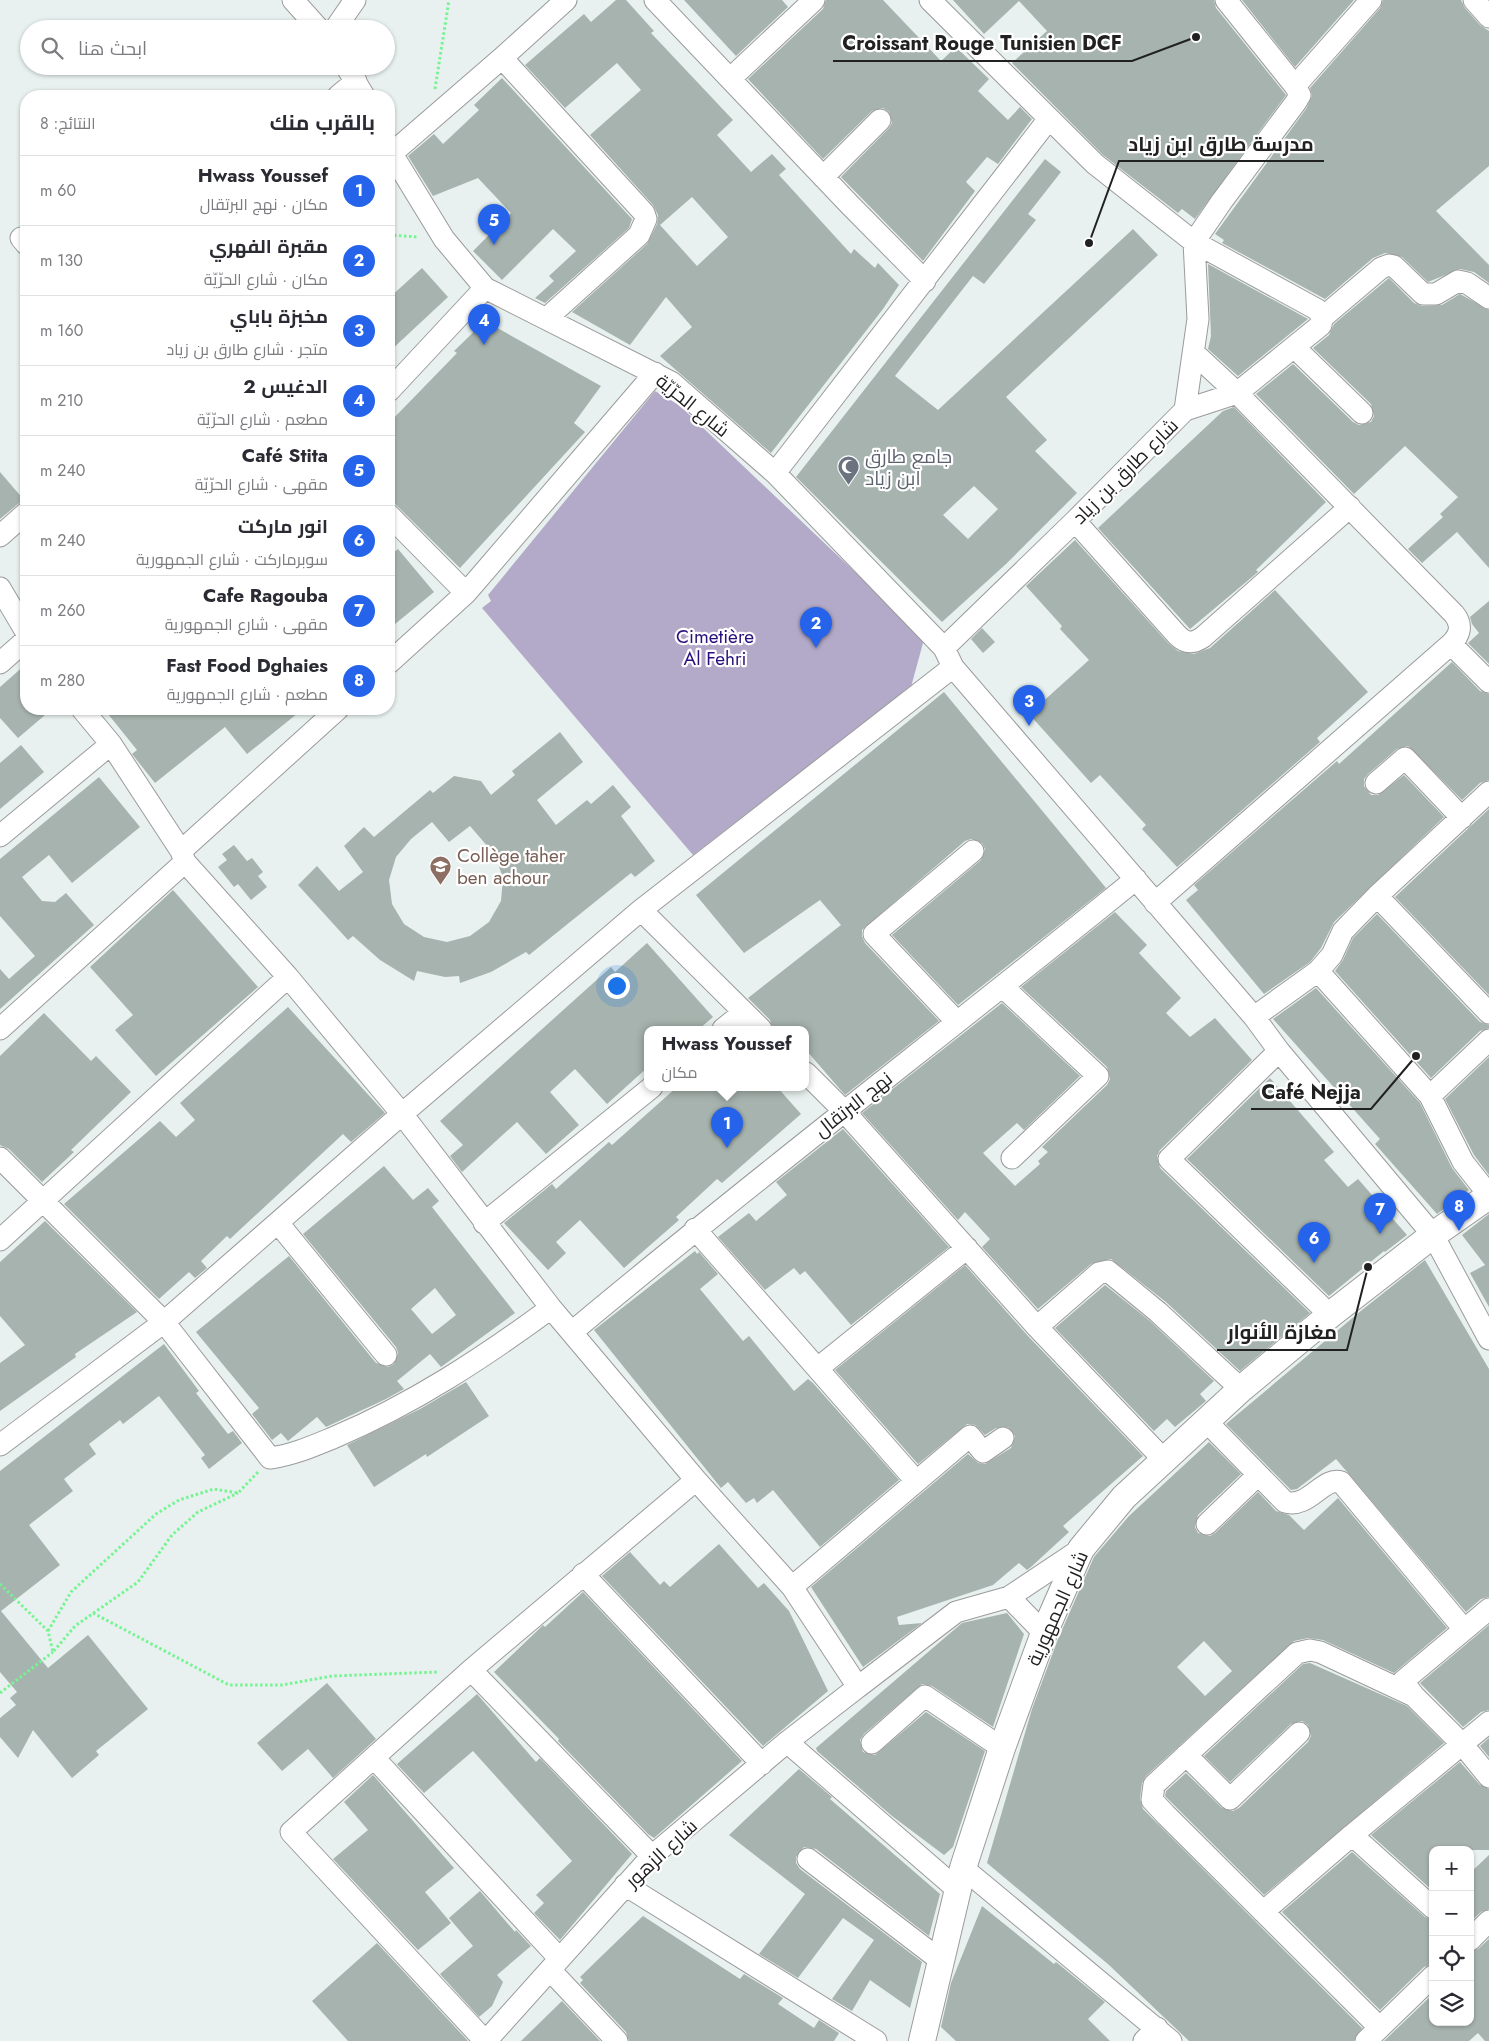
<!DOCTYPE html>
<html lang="ar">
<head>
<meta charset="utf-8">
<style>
	body { margin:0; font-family:Jost,Cairo,sans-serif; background:#f2f2f3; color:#2b2b33; direction:rtl }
	.controls { position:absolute; right:15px; bottom:15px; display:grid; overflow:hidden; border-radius:10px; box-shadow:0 1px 4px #0004 }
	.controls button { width:45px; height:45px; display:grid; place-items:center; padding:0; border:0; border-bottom:1px solid #e1e1e2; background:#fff; color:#2b2b33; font:25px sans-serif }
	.you { position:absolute; left:616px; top:985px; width:18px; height:18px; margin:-12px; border:4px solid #fff; border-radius:50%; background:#1a73e8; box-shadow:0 0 0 8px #1a73e833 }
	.badge { display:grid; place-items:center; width:32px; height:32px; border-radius:50%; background:#2563eb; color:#fff; font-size:16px; font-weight:700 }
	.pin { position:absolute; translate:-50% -41px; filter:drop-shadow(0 1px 2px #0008) }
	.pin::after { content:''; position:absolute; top:26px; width:18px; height:15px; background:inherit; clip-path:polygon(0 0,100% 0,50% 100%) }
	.popup { position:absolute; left:644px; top:1026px; width:165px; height:65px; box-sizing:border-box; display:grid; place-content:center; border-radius:10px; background:#fff; filter:drop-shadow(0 1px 4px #0005); font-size:16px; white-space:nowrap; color:#7c7c81 }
	.popup b { font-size:19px; color:#2b2b33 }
	.popup::after { content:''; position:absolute; left:50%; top:100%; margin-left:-10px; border:10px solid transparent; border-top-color:#fff }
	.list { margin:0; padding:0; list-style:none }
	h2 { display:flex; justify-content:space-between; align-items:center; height:65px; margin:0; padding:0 20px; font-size:21px }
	h2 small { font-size:16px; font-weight:400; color:#7c7c81 }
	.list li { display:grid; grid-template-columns:32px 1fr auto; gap:15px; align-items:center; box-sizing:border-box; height:70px; padding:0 20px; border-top:1px solid #e1e1e2 }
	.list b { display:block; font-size:19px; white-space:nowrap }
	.list p { margin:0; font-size:16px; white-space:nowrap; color:#7c7c81 }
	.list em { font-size:16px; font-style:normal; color:#7c7c81 }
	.icon { flex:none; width:28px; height:28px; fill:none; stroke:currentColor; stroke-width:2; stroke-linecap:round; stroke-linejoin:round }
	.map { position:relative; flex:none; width:1489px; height:2041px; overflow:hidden; direction:ltr }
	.search { position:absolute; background:#fff; box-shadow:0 1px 4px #0004; left:20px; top:20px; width:375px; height:55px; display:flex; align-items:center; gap:12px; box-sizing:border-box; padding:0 18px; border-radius:28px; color:#7c7c81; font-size:19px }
	.panel { position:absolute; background:#fff; box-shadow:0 1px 4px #0004; left:20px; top:90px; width:375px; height:625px; border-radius:20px; direction:rtl }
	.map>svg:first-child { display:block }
	.cemetery { fill:#b3aac9 }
	.building { fill:#a7b3ae; fill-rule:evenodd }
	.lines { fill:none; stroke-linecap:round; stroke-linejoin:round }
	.minor-casing { stroke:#9b9b9b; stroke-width:23 }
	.tertiary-casing { stroke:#9b9b9b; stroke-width:28 }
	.path { stroke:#76f493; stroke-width:3; stroke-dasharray:2.5 2.5; stroke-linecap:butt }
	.minor { stroke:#fff; stroke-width:21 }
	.tertiary { stroke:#fff; stroke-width:26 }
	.labels { text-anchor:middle; stroke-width:4.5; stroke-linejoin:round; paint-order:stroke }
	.street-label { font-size:19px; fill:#212121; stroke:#fff }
	.worship-label { font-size:19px; fill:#5b616d; stroke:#fff; text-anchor:start }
	.park-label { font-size:19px; fill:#28117d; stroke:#fff }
	.education-label { font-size:19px; fill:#785e54; stroke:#fff; text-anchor:start }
	.leader { fill:none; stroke:#212121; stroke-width:2 }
	.callout-dot { fill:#212121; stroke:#fff; stroke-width:2 }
	.callout-label { font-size:20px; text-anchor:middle; font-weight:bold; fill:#212121; stroke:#fff; stroke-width:4.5; stroke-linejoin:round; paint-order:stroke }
</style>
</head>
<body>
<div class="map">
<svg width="1489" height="2041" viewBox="0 0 1489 2041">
	<rect width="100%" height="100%" fill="#e8f1ef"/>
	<path class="cemetery" d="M655,391L679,405L915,629L923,643L911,687L693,855L482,608L491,601L488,595Z"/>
	<path class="building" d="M616,0H626L654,31L651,33L733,120L717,135L751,172L772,154L786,169L779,175L851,254L854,249L875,268L878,263L899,285L883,309L771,453L660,356L692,327L666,297L630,345L572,312L647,244L657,224L658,215L653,205L590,135L641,90L617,63L565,108L525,65L584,14L591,22ZM692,197L728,237L697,266L660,225Z
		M684,0H782L788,7L736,56Z
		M826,0H883L941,61L956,47L989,79L978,91L1008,120L1020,107L1032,119L998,164L987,157L966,182L975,191L923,261L841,177L889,128L892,123L889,112L883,108L872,111L823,159L748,79L823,9Z
		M953,0H1214L1216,8L1286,95L1195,219L1182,209L1178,213L1103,155L1012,63L1047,31L1019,1L984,34Z
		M1242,0H1354L1295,67Z
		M1383,0H1461L1465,8L1480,25L1489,31V166L1436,211L1489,265V283L1474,272L1460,269L1428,282L1402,257L1385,253L1373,258L1325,299L1222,243L1224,240L1215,234L1306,109L1312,96L1310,88L1380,8Z
		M502,78L632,219L629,228L545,303L535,298L554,281L549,276L576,251L553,229L502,280L473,251L511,213L478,178L433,196L408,156L434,134L443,144L479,110L474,105Z
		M1045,159L1061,172L1028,214L1036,220L984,284L973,276L895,376L938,410L1133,229L1158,255L1006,397L1047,440L1035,451L1077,493L1006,564L942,622L796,477ZM974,486L998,509L968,539L943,515Z
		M1208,264L1308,319L1238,376L1208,349L1211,336Z
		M422,268L448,297L389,352V298Z
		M1389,278L1414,303L1422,306L1442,305L1460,294L1489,310V568L1457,532L1422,563L1408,549L1443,517L1440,514L1458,497L1405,446L1354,494L1256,394L1293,364L1353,422L1359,425L1371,422L1374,416L1371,404L1313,348L1329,335L1334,324Z
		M485,321L601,386L574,423L585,432L460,568L389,498V423L457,353L454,351Z
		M1234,407L1326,502L1256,570L1258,572L1190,629L1098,528L1223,411Z
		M0,472L25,501L18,504L0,519Z
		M1075,540L1168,643L1178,651L1194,654L1210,648L1275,590L1368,692L1317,738L1320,742L1177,867L1142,829L1146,825L1100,775L1091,783L1029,714L1089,660L1060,629L1062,626L1026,586Z
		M398,549L434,592L389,629V556Z
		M1489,601V664L1468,643L1479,633L1472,624L1470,617Z
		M982,628L995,642L983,653L971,639Z
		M1452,662L1480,691L1489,694V780L1480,783L1462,800L1408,746L1397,749L1368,774L1364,779V786L1371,795H1378L1404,775L1444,817L1334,922L1321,948L1310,962L1264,994L1186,900L1198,890L1194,885L1337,761L1339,764Z
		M26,664V709H52L18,738L0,718V687Z
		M944,692L1106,888L958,1005L892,935L981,860L985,849L982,843L971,839L965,841L862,930V936L865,943L939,1021L845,1095L806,1050V1029H773L770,1020L748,998L841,925L820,900L744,953L696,895Z
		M104,709H303L247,754L225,727L155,783L132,754L137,750Z
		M560,732L583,762L537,800L556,825L587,800L591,804L613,785L631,807L621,816L655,861L635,877L631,873L529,955L526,952L491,972L460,983L459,976L445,977L417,971L414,981L380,960L353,936L348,940L298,885L317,866L339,891L363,872L344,846L364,827L374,837L430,790L433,793L454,776L481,781L491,795L515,775L512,771ZM432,822L449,842L470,826L495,855L503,878L501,901L489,922L470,936L447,942L424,937L404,924L392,904L389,880L396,857L411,839Z
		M21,745L44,772L0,809V763Z
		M99,777L140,827L72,883L49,855L22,877L42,901L55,902L66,893L94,925L0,1009V969L9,979L35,956L0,916V859Z
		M1489,809V995L1395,897Z
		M234,845L247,861L252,858L263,872L258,876L267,887L251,900L238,884L234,887L218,867L227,860L222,854Z
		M173,890L258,987L156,1076L115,1030L133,1015L90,967Z
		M1115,912L1147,945L1139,953L1181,998L1166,1013L1190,1037L1215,1018L1252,1060L1160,1150L1157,1156L1160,1168L1310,1313L1240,1371L1166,1302L1111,1259L1091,1264L1038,1309L982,1247L990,1239L965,1212L958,1220L862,1113L1002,1003L1080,1076L1024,1130L1017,1123L983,1153L1015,1186L1040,1164L1038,1161L1048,1152L1042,1147L1107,1085L1110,1079L1107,1067L1021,987Z
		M1377,914L1480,1022L1489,1025V1028L1480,1031L1431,1078L1335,971L1343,960L1353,938Z
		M647,943L713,1017L699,1029H648V1067L607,1104L575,1069L550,1092L579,1125L546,1154L517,1122L462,1172L450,1156L463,1145L440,1121L611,967L615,972Z
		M1316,988L1420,1103L1452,1168L1469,1190L1437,1214L1375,1144L1380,1139L1273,1019Z
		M288,1007L385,1113L351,1142L343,1134L230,1239L227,1236L201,1261L207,1268L195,1278L189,1272L159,1299L64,1204L160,1121L176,1137L195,1120L180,1103Z
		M44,1013L91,1061L96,1056L131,1092L71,1150L74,1152L42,1182L9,1149L0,1145V1056Z
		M1489,1057V1175L1474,1155L1445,1099Z
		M1270,1078L1334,1152L1324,1160L1348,1187L1358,1179L1407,1235L1385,1252L1384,1251L1329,1296L1187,1159Z
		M677,1087H777L801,1114L722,1183L717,1179L676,1217L679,1220L624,1268L580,1220L556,1242L566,1253L548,1270L504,1223L552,1184L556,1189L609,1142L612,1145Z
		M843,1129L949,1247L851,1325L805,1271L800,1275L794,1268L765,1290L718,1237L749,1213L756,1221L787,1195L776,1182Z
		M384,1166L413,1200L428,1188L439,1201L432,1207L515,1313L441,1367L430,1354L397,1381L404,1389L386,1399L326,1427L317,1417L288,1441L281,1433L272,1440L252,1414L259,1408L196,1332L289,1256L376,1363L388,1367L394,1364L398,1353L396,1347L303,1234ZM435,1288L456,1315L432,1334L411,1309Z
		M1489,1214V1307L1470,1273L1485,1265L1462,1235Z
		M45,1221L137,1312L75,1354L76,1357L0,1411V1363L25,1345L0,1316V1262Z
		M695,1251L697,1254L699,1252L718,1274L700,1289L743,1341L749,1336L794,1391L808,1379L813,1383L899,1480L820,1547L773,1490L757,1503L754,1498L746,1503L728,1482L721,1488L594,1330Z
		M1425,1260L1489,1369V1597L1481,1599L1466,1612L1336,1459L1297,1489L1291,1490L1226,1424L1362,1310Z
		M965,1265L1028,1336L1143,1456L1063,1526L1069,1532L1031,1567L1027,1570L1019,1563L993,1585L897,1617L899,1625L922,1623L863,1667L811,1587L968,1454L978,1463L985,1464L1011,1448L1015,1436L1008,1427L996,1428L985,1435L975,1425L967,1424L918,1464L835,1370Z
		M1105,1285L1150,1321L1214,1381L1200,1394L1206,1401L1175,1427L1167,1419L1154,1431L1055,1328Z
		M164,1344L199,1391L196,1393L228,1434L233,1431L242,1443L209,1469L201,1458L205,1455L159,1396L123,1424L120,1420L89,1444L96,1454L64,1479L73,1491L29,1525L60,1565L1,1611L48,1668L88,1635L148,1709L96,1751L99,1755L72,1778L33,1730L18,1758L0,1737V1718L16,1705L10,1698L17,1692L0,1672V1471Z
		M466,1382L489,1416L427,1457L426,1454L374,1487L347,1445L420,1409Z
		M1209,1442L1241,1474L1198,1515L1195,1527L1198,1533L1210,1536L1215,1533L1258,1492L1276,1511L1289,1515L1304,1530L1338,1498L1447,1628L1394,1673L1323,1640L1308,1638L1294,1641L1146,1776L1142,1783L1140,1799L1143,1809L1362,2028L1354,2041H1189L1109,1965L987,1863L1032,1709L1058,1639L1094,1557L1129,1516ZM1204,1641L1232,1671L1205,1696L1177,1667Z
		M719,1544L758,1588L764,1583L789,1611L828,1691L763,1746L602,1576L630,1552L660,1585L664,1581L670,1587Z
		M583,1592L742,1761L654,1838L648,1834L558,1741L559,1739L494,1672L537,1631L543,1625L545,1627Z
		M1007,1613L1024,1634L993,1727L932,1686L922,1684L864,1734L860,1740L863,1752L875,1755L926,1712L985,1751L953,1847L944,1855L892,1816L817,1751L816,1748L962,1623Z
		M1489,1625V1710L1481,1712L1463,1727L1420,1683Z
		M1310,1663L1407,1706L1444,1743L1264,1895L1165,1796L1166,1791L1186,1773L1222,1808L1233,1811L1239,1808L1308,1742L1311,1736L1308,1725L1302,1721L1291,1724L1230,1782L1204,1756L1303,1664Z
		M327,1683L376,1739L333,1778L308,1749L282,1771L257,1743Z
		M477,1694L536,1762L540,1758L632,1854L560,1940L534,1913L544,1903L536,1895L572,1861L473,1751L424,1793L391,1758L397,1764Z
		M1489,1738V1757L1480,1746Z
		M1460,1762L1480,1785L1489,1789V1850H1433V1891L1371,1835Z
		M799,1769L832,1797L830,1799L940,1894L929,1936L816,1849L804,1847L796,1857V1863L800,1869L922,1962L910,2008L870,1980L852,2011L832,1999L874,1940L843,1918L798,1978L759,1954L805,1894L729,1835Z
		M373,1775L454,1868L425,1892L451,1923L418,1950L333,1859L368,1830L344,1802Z
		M1352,1852L1425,1917L1433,1920V1964L1424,1967L1380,2010L1282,1912Z
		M1489,1855V1909L1481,1912L1470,1922V1873Z
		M480,1891L515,1932L516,1930L531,1946L497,1975L503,1982L492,2006L479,2017L440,1974L473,1946L449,1918Z
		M982,1906L1054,1964L1056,1962L1105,2002L1088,2019L1110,2041H956L941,2027L951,1983Z
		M643,1916L740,1979L744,1974L783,1998L778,2004L814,2028L819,2020L839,2033L834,2041H629L626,2032L580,1983L583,1980L580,1977Z
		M1489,1939V2041H1485L1478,2033L1469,2041H1384L1433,1994V2022H1470V1952L1478,1949Z
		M377,1943L468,2041H348L312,2001Z
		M562,2001L600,2041H521Z"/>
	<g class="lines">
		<defs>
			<path id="minor" d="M293,0L319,29
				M655,0L849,204L925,281
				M930,0L1095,164L1194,242L1198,319L1185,410L1075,521L944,648
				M1226,0L1295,86
				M1474,0L1489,17
				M335,29L355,0
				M346,66L364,96
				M731,78L814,0
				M338,96L356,81
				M389,149L444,239L485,288L671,382L775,473L944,648L953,667L1254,1017L1279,1051L1433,1235L1489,1339
				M391,154L502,58
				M823,177L880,120
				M21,238L26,244
				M547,318L639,235L646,219L644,213L502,58L566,0
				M1322,318L1318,310L1194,242L1222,201L1296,102L1300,95L1295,86L1371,0
				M1322,318L1381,268L1389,265L1394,266L1423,294H1436L1458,281L1467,283L1489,298
				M1294,347L1362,413
				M1194,353L1237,393L1454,614C1463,625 1460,635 1451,644
				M389,391L485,288
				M1185,410L1237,393L1321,325L1322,318
				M775,473L1048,120
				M389,515L466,593
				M1075,521L1177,635C1186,644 1193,644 1203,637L1350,507
				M0,536L26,513
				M0,588L26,632
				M0,663L26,640
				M389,663L466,593L655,373
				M82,709L111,744L181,851L185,862L288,977L402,1114L551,1308L696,1480L792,1587L858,1687L956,1612L1009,1597L1081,1549
				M1376,783L1405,758L1462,818
				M0,836L111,744
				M181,851L338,709
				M1377,896L1489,1013
				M1155,903L1451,644L1489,682
				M641,910L761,1029
				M1318,971L1332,955L1343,931L1377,896L1489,792
				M1003,987L1098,1076L1012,1158
				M1254,1017L1318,971L1430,1096L1463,1162L1489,1195
				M957,1022L874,934L973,851
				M0,1029L185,862
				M723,1029L743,1013
				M1279,1051L1169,1159L1330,1315
				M806,1073L843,1110L1037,1327L1165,1461
				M1430,1096L1489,1040
				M0,1158L164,1322L270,1458C293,1455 313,1446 335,1437C413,1404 483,1358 551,1308
				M278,1223L386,1355
				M484,1223L652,1087
				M695,1229L916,1481
				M0,1240L288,977
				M1037,1327L1099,1273L1108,1271L1158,1312L1241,1389
				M572,1332C757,1177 949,1031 1136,879
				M818,1368L967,1248
				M1206,1421L1285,1502C1309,1509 1323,1476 1341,1482L1463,1628
				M0,1445L164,1322L402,1114L641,910L953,667
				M1207,1524L1258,1475
				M583,1574L762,1764
				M792,1587L970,1436L983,1452L1003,1438
				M1009,1597L1044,1633
				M1489,1609L1403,1681L1414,1696L1463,1745L1489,1777
				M471,1670L652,1856
				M787,1742L958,1890
				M872,1743L925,1696L1002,1748
				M1186,1755L1230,1799L1299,1733
				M375,1759L559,1958
				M1352,1835L1433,1908
				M808,1859L940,1960
				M963,1868L1171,2041
				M625,1885L876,2041
				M1263,1912L1352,1835L1489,1722
				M1470,1940L1489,1921
				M550,1970L617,2041
				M1379,2027L1166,1815L1152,1800L1154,1785L1297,1653L1310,1650L1320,1652L1414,1696
				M485,2041L291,1832L471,1670L696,1480
				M486,2041L652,1856L787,1742L858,1687
				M1144,2041L1157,2028
				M1366,2041L1433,1976"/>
			<path id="tertiary" d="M922,2041L963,1868L1002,1748L1044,1633L1081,1549L1124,1497L1241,1389L1330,1315L1433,1235L1489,1196"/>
		</defs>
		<use href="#minor" class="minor-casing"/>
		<use href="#tertiary" class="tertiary-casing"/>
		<path class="path" d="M435,89L449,0
			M389,235L418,237
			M0,1584L48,1631L53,1652L75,1626L138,1582L172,1535L198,1512L238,1493
			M93,1613L229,1685H282L332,1676L438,1672
			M48,1631L71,1592L156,1514L179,1500L214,1489L238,1493L258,1472
			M0,1693L53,1652"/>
		<use href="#minor" class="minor"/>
		<use href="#tertiary" class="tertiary"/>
	</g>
	<defs>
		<symbol id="mosque-pin" viewBox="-11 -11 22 30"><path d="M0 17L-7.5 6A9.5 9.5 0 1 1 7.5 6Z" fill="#6b7280" stroke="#fff"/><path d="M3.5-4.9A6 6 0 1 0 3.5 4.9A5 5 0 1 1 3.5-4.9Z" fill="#fff"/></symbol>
		<symbol id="school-pin" viewBox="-11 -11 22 30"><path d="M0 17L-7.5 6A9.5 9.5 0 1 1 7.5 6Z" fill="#8d6e63" stroke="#fff"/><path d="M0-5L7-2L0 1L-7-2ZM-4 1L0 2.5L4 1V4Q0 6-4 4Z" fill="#fff"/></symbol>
	</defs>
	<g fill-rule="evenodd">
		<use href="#mosque-pin" x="836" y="454" width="25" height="34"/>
		<use href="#school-pin" x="428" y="854" width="25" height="34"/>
	</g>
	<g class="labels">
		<g class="street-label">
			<text transform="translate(693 405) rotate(39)" y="7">شارع الحرّيّة</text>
			<text transform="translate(1125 471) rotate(-45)" y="7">شارع طارق بن زياد</text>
			<text transform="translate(853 1104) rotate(-38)" y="7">نهج البرتقال</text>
			<text transform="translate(1057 1608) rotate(-66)" y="7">شارع الجمهورية</text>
			<text transform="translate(661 1853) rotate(-43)" y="7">شارع الزهور</text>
		</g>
		<g class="worship-label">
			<text x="865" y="463">جامع طارق<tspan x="865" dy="22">ابن زياد</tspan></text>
		</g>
		<g class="park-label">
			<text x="715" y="643">Cimetière<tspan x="715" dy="22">Al Fehri</tspan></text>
		</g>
		<g class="education-label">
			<text x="457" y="862">Collège taher<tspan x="457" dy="22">ben achour</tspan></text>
		</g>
	</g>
	<path class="leader" d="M1196 37L1132 61H833M1089 243L1119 161H1324M1416 1056L1371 1109H1251M1368 1267L1347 1350H1217"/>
	<g class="callout-dot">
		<circle cx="1196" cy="37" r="5"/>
		<circle cx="1089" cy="243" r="5"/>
		<circle cx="1416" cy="1056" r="5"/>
		<circle cx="1368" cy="1267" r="5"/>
	</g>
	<g class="callout-label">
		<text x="982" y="50">Croissant Rouge Tunisien DCF</text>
		<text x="1221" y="151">مدرسة طارق ابن زياد</text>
		<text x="1311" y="1099">Café Nejja</text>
		<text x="1282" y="1339">مغازة الأنوار</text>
	</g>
</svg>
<div class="controls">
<button>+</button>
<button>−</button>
<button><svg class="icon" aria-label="locate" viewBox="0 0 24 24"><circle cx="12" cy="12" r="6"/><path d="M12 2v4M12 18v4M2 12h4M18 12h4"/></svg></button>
<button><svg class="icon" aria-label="layers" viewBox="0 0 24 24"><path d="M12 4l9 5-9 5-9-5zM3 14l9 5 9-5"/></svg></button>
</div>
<div class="you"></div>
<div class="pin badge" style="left:727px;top:1148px">1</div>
<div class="popup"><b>Hwass Youssef</b>مكان</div>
<div class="pin badge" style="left:816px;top:648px">2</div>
<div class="pin badge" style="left:1029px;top:726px">3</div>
<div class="pin badge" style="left:484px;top:345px">4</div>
<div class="pin badge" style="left:494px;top:245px">5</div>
<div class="pin badge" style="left:1314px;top:1263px">6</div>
<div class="pin badge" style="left:1380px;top:1234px">7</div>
<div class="pin badge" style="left:1459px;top:1231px">8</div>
<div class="search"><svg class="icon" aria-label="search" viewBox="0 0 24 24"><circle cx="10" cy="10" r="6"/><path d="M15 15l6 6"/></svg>ابحث هنا</div>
<section class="panel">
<h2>بالقرب منك<small>النتائج: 8</small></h2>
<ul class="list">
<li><span class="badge">1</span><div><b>Hwass Youssef</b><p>مكان · نهج البرتقال</p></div><em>60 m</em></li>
<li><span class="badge">2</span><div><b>مقبرة الفهري</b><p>مكان · شارع الحرّيّة</p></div><em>130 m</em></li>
<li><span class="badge">3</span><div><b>مخبزة باباي</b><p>متجر · شارع طارق بن زياد</p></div><em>160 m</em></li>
<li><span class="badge">4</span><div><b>الدغيس 2</b><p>مطعم · شارع الحرّيّة</p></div><em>210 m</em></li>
<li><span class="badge">5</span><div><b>Café Stita</b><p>مقهى · شارع الحرّيّة</p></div><em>240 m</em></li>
<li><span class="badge">6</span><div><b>انور ماركت</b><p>سوبرماركت · شارع الجمهورية</p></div><em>240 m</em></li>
<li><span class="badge">7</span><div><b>Cafe Ragouba</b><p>مقهى · شارع الجمهورية</p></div><em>260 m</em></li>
<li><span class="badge">8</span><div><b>Fast Food Dghaies</b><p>مطعم · شارع الجمهورية</p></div><em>280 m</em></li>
</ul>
</section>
</div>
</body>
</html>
